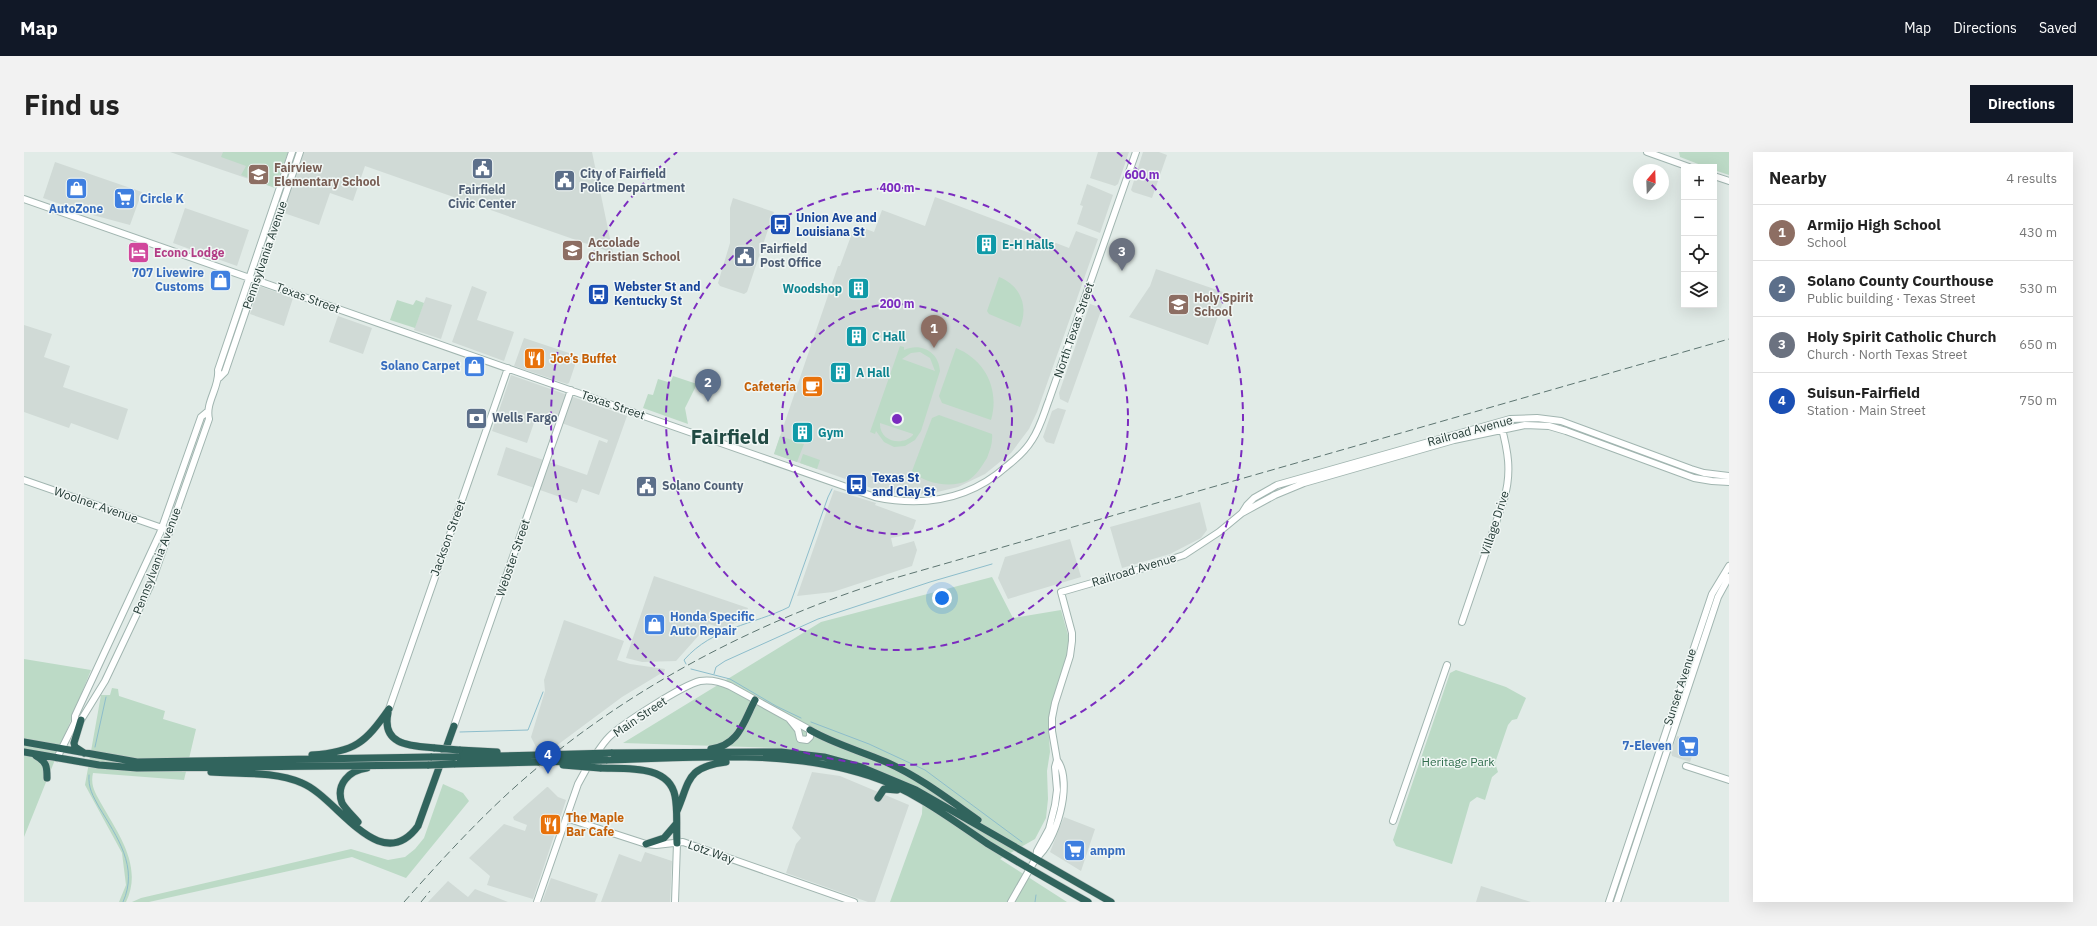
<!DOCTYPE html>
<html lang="en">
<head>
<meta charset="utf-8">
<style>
	body { margin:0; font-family:"IBM Plex Sans",sans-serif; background:#f2f2f2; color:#222 }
	.controls { position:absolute; right:12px; top:12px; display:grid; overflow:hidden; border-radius:0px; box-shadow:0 4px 16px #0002 }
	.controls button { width:36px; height:36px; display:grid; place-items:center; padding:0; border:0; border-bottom:1px solid #e0e0e0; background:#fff; color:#222; font:20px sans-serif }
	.compass { position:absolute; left:1609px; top:12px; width:36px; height:36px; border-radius:50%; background:#fff; box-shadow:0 4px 16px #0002; rotate:19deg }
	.you { position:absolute; left:918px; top:446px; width:14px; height:14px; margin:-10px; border:3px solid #fff; border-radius:50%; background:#1a73e8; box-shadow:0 0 0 6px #1a73e833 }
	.badge { display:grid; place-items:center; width:26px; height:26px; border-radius:50%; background:#111827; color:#fff; font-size:13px; font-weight:700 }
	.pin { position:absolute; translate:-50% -33px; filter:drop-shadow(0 1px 2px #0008) }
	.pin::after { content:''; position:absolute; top:21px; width:14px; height:12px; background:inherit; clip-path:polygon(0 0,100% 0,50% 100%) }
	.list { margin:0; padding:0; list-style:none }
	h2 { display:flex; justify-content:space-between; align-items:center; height:52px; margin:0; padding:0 16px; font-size:17px }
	h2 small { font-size:13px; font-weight:400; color:#767676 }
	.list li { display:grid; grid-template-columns:26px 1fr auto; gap:12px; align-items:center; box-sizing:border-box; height:56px; padding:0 16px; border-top:1px solid #e0e0e0 }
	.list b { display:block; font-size:15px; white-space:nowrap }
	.list p { margin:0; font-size:13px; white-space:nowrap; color:#767676 }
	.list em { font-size:13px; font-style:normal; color:#767676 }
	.icon { flex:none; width:22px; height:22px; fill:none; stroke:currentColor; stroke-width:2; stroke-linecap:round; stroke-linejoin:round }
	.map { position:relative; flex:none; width:1705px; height:750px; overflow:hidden; border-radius:0px }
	header { display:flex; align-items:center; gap:24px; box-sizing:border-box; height:56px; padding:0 20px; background:#111827; color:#fff }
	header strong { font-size:19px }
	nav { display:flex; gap:22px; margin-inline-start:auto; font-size:14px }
	.intro { display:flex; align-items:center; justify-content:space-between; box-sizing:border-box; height:96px; padding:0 24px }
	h1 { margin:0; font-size:28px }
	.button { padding:10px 18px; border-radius:0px; background:#111827; color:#fff; font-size:14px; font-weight:700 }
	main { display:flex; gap:24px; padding:0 24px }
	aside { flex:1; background:#fff; border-radius:0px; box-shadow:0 4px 16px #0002 }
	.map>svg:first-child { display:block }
	.built { fill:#d0dad6 }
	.green { fill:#bcdac6; fill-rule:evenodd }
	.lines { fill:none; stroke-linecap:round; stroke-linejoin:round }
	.stream { stroke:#8dbdcb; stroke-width:1 }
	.secondary-casing { stroke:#a1b5b0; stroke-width:8 }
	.highway-casing { stroke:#c1c8c6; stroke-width:8 }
	.secondary { stroke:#fff; stroke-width:6 }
	.highway { stroke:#31645d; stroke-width:7 }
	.rail { stroke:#5d7571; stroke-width:1; stroke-dasharray:8 4; stroke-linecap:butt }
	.highway-bridge-casing { stroke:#c1c8c6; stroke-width:8; stroke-linecap:butt }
	.highway-bridge { stroke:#31645d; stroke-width:7 }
	.ring { fill:none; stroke:#7b2cbf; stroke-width:2; stroke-dasharray:7 5 }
	.labels { text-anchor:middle; stroke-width:3; stroke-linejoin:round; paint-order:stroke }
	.education-label { font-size:12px; font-weight:bold; fill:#785e54; stroke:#f1f7f5; text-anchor:start }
	.service-label { font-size:12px; font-weight:bold; fill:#4e5e75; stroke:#f1f7f5; text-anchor:start }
	.shop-label { font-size:12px; font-weight:bold; fill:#366cbe; stroke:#f1f7f5; text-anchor:start }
	.transit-label { font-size:12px; font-weight:bold; fill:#164399; stroke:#f1f7f5; text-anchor:start }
	.culture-label { font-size:12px; font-weight:bold; fill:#0d838f; stroke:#f1f7f5; text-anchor:start }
	.hotel-label { font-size:12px; font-weight:bold; fill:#b23c85; stroke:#f1f7f5; text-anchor:start }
	.street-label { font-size:12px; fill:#233a35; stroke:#f1f7f5 }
	.food-label { font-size:12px; font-weight:bold; fill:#c56008; stroke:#f1f7f5; text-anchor:start }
	.park-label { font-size:12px; fill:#306d4d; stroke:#f1f7f5 }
	.town-label { font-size:20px; font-weight:bold; fill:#214a43; stroke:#f1f7f5 }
	.centre { fill:#7b2cbf; stroke:#f1f7f5; stroke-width:2 }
	.ring-label { font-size:12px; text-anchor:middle; font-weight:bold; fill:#7b2cbf; stroke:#f1f7f5; stroke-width:3; stroke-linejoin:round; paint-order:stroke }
</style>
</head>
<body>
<header>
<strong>Map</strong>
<nav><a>Map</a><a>Directions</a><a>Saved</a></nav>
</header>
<div class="intro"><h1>Find us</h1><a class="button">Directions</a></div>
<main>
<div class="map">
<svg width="1705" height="750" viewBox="0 0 1705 750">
	<rect width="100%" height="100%" fill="#e1ebe7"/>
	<path class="built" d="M146,0H264L251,36Z
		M278,0H568L589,101L341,14L329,49L306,41L295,73L257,60Z
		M1074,0H1105L1094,32L1091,34L1066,26Z
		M1119,0H1135L1143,3L1128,46L1109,40L1107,38Z
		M31,10L118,40L106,73L65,62L19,46Z
		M1063,32L1089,43L1076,81L1053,72L1059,54L1056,53Z
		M911,45L1045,96L1052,79L1074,87L1013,260L1005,277L987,301L961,322L934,335L905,342L881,343L856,339L750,302L814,114H816L831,73L850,80L858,58L901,74Z
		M709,46L750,60L723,140L720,142L696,134L694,131L706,91V56Z
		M161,56L225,78L213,114L149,91Z
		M1132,117L1202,141L1184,193L1105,165L1126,134Z
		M235,134L269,146L260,174L226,162Z
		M448,134L463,140L453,168L490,180L480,209L428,190Z
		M402,145L428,153L417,187L390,178Z
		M1066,152L1078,156L1044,251L1036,247L1035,241Z
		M314,164L348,176L339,202L305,190Z
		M0,173L28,182L20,205L46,214L39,235L104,257L94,288L47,271L45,276L0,260Z
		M500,186L554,204L545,231L543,232L490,214Z
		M487,223L603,264L575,343L558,337L553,351L473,323L482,295L563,323L575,288L583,291L584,288L513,262L503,291L468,279Z
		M1034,256L1042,258L1030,292L1022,290L1019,285L1028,259Z
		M810,338L852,351L851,353L892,368L889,377L877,384L867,386L869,395L890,389L893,398L888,414L809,440L773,444Z
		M1176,350L1183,378L1177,386L1146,402L1098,416L1086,375Z
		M1046,387L1057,425L984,447L974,426L981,405Z
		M630,424L724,456L720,468L697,476L685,472L652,509L618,510L602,506Z
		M540,468L600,489L593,508L606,512L641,517L640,521L636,522L598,545L532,594L512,595L507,585L521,539L520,528Z
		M1653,584L1673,590L1666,610L1648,604L1647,599Z
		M788,620L816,624L885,653L851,750H844L762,721L772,692L777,686L768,676Z
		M523,635H524L534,645L542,648L509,747L463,733L466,724L445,706L480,672L501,679L503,673L490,668L489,665Z
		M1040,665L1071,677L1057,719L1026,700Z
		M621,700L648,709L646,750H577L595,702L617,710Z
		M527,726L574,742L571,750H518Z
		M424,729L444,745L451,737L484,750H404Z
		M1457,734L1507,750H1452Z"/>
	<path class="green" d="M199,0H264L251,36L217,23L222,14L197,5Z
		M1655,0H1705V23L1690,18V15H1682L1656,5Z
		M975,125C996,133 1005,154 996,175L965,162L963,159Z
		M373,148L389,153L392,148L400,151L391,176L366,168Z
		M876,194L880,195V198C897,190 915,200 916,219L897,279L891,288L881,294L870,295L860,290L852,279L851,282L846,280ZM896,200L906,206L911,219L878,207L887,201ZM856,271L889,282V283C878,295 855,289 856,271Z
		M932,196C961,208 976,237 967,268L918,251L915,244Z
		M649,224L673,232L661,256L664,272L619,256L624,242L629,243L634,227L644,230L647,229Z
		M915,263L968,282C969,290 966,298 963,306C958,314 952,324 943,329C927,336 900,332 888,319L908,266Z
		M756,284L780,292L773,310L750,302Z
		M779,302L796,308L793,317L776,311Z
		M968,425L989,466L1037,458L1044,483L1045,501L1028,552L1024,570L1026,600L1023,619L1024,647L1022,666L1011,687L976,707L1043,750H866L898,662L899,640L753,596L599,591L797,470Z
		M0,507L67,518L0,685Z
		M1432,518L1482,535L1502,546L1493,567L1488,568L1484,573L1471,611L1474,620L1468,625L1461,648L1453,645L1446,650L1428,712L1372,694L1369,688L1426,521Z
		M88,536L94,537L95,544L141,559L139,567L172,577L160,628L69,621C66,634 72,642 78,653C95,683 119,715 102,750H95L102,733L98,701L61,633L77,543H86Z
		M419,632L439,641L445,649L382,726L328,705L125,750H108L117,746L327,697L364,708L381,705L391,697L400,686Z"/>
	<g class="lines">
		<path class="stream" d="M662,512L660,508C689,475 729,473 765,455L804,345L808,337
			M667,517L706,527L752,554L777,566
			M690,522L692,515L701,509L794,467L906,430L968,412
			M787,570L845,592L901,618L998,690
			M436,580L504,578L519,540
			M71,595L82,545
			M65,623C64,636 69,644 75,655C93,685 115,715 99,750
			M1011,750L1012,743"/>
		<defs>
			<path id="secondary" d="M1623,0L1665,15
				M1690,24L1705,29
				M0,47L851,345C899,355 945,348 983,314C992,307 1002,298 1008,288C1016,276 1020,261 1025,248L1112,0
				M195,226L201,220L276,0
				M0,328L141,377
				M1218,361L1251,343L1280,331L1430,288L1501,273L1525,274L1542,279L1670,326L1688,329L1705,330
				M1438,470L1480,347C1488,320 1484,299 1477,273
				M365,557L484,216
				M51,570L57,568L81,529L127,432L185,267C181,250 196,235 194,218L268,0
				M430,574L547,238
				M570,605C575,598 579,591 585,585C598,572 659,533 676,529C687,527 697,530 706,534L786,578V585L783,588L776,587L774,578L766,568
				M33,606L51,570V564L136,381L177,265L183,260
				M1662,614L1705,628
				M542,666L622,692L632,693L659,690L830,750
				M1369,669L1423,513
				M1012,706C1032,691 1050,630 1033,608
				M513,750L554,632L565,612
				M651,750L653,691
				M987,750L1012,706L1013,699L1025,677L1031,653L1033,638L1031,615L1033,608L1028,579V566L1031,551L1046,504L1048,489V481L1037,440L1120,416L1160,403L1195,380L1218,361L1223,353L1230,346L1253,333L1486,267L1513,266L1537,269L1667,317L1680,321L1705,324
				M1585,750L1688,442L1705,414
				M1593,750L1694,445L1705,425"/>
			<path id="highway" d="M364,561C357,594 388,594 411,596
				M57,568L50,591L51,595L60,601
				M786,578C810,592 837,599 862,610C896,625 924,647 954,668
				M0,590L113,610L408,605
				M687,597C715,593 719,571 731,548
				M435,598L473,600
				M0,600L75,613L113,616L405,613
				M587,601L757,600L800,605L837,615L892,638L1087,750
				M288,603C331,600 341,591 365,557
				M12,604C23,610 23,615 23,626
				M433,605L516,603
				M582,608C669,606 762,596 846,624C889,638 927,667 964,692C997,712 1030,731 1064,750
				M430,612L515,610
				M576,616C601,617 645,612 651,644C654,659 652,675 653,691
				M187,620C216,622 250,619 278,631C313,645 356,726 394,674L430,574
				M854,646L860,637L873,638
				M653,659C666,629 662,615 702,610
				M334,670C329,664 322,658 318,651C311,632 326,618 343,616
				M622,692L640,686L652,672"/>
		</defs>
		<use href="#secondary" class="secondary-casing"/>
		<use href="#highway" class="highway-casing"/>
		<use href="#secondary" class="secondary"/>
		<use href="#highway" class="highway"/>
		<path class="rail" d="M380,750C420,705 461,660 507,621C608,534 738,467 864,428L1705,187
			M397,750L406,739"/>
		<defs>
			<path id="highway-bridge" d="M411,596L435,598
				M516,603L587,601
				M408,605H433
				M515,610L582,608
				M405,613L430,612
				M539,613L576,616"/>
		</defs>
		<use href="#highway-bridge" class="highway-bridge-casing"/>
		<use href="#highway-bridge" class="highway-bridge"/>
	</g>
	<g class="ring">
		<circle cx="873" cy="267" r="115"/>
		<circle cx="873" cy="267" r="231"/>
		<path d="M1093 0A346 346 0 1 1 653 0"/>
	</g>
	<defs>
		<symbol id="civic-square" viewBox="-11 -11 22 22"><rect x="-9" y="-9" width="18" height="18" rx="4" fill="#5c6f8a" stroke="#f1f7f5"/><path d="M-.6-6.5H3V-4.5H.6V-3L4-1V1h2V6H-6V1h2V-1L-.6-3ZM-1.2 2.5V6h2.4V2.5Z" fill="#fff"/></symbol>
		<symbol id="school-square" viewBox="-11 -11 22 22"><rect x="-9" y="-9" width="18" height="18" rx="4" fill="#8d6e63" stroke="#f1f7f5"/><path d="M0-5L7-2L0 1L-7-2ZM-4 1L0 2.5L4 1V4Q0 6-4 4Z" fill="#fff"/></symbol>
		<symbol id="shop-square" viewBox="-11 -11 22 22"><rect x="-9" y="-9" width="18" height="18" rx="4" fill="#3f7fe0" stroke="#f1f7f5"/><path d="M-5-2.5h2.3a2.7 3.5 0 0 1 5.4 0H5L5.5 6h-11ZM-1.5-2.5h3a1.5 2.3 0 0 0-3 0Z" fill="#fff"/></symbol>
		<symbol id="supermarket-square" viewBox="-11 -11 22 22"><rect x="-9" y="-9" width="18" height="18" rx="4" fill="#3f7fe0" stroke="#f1f7f5"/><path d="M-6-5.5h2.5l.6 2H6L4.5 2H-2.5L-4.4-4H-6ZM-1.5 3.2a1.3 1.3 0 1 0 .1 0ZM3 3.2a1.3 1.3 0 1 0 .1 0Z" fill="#fff"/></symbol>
		<symbol id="bus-square" viewBox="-11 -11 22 22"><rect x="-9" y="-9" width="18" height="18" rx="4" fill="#1a4fb4" stroke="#f1f7f5"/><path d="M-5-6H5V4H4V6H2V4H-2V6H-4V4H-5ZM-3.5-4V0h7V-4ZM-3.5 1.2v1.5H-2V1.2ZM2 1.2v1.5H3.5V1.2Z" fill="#fff"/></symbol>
		<symbol id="building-square" viewBox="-11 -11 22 22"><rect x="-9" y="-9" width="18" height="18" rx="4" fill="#0f9aa8" stroke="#f1f7f5"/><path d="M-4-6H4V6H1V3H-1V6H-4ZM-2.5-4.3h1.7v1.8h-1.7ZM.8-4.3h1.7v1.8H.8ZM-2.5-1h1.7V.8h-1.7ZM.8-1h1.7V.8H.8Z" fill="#fff"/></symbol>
		<symbol id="hotel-square" viewBox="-11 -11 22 22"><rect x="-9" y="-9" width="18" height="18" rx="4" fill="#d1479c" stroke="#f1f7f5"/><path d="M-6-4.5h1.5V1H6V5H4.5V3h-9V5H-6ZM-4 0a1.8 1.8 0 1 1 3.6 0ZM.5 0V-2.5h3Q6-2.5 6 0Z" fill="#fff"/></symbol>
		<symbol id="restaurant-square" viewBox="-11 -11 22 22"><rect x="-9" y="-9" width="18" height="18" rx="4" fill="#e8710a" stroke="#f1f7f5"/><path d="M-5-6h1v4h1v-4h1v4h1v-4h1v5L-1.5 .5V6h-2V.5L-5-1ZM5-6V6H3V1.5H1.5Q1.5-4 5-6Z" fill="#fff"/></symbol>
		<symbol id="cafe-square" viewBox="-11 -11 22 22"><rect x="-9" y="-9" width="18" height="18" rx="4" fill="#e8710a" stroke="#f1f7f5"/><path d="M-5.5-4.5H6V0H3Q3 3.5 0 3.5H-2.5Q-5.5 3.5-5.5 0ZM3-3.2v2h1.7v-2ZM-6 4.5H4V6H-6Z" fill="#fff"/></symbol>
		<symbol id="bank-square" viewBox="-11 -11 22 22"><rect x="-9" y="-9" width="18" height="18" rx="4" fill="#5c6f8a" stroke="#f1f7f5"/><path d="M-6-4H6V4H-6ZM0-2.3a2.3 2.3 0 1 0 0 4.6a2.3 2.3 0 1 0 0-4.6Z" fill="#fff"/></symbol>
	</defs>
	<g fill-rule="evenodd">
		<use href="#civic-square" x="446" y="4" width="25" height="25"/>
		<use href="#school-square" x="222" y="10" width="25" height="25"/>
		<use href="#civic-square" x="528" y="16" width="25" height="25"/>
		<use href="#shop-square" x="40" y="24" width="25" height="25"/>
		<use href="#supermarket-square" x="88" y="34" width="25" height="25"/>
		<use href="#bus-square" x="744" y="60" width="25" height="25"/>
		<use href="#building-square" x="950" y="80" width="25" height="25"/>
		<use href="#school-square" x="536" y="86" width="25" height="25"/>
		<use href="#hotel-square" x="102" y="88" width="25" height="25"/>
		<use href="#civic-square" x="708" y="92" width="25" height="25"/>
		<use href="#shop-square" x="184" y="116" width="25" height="25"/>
		<use href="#building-square" x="822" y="124" width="25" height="25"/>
		<use href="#bus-square" x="562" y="130" width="25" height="25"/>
		<use href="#school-square" x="1142" y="140" width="25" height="25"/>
		<use href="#building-square" x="820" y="172" width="25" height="25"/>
		<use href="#restaurant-square" x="498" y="194" width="25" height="25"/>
		<use href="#shop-square" x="438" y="202" width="25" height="25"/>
		<use href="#building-square" x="804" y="208" width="25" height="25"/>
		<use href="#cafe-square" x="776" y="222" width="25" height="25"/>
		<use href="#bank-square" x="440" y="254" width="25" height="25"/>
		<use href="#building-square" x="766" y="268" width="25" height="25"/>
		<use href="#bus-square" x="820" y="320" width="25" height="25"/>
		<use href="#civic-square" x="610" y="322" width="25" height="25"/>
		<use href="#shop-square" x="618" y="460" width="25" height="25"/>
		<use href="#supermarket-square" x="1652" y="582" width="25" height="25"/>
		<use href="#restaurant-square" x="514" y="660" width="25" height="25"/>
		<use href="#supermarket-square" x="1038" y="686" width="25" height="25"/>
	</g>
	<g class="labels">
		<g class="education-label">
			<text x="250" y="20">Fairview<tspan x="250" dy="14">Elementary School</tspan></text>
			<text x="564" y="95">Accolade<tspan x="564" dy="14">Christian School</tspan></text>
			<text x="1170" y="150">Holy Spirit<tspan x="1170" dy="14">School</tspan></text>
		</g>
		<g class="service-label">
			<text x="556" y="26">City of Fairfield<tspan x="556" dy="14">Police Department</tspan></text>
			<text x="458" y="42" text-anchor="middle">Fairfield<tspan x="458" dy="14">Civic Center</tspan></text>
			<text x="736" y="101">Fairfield<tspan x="736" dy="14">Post Office</tspan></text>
			<text x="468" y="270">Wells Fargo</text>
			<text x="638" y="338">Solano County</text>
		</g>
		<g class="shop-label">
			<text x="116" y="51">Circle K</text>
			<text x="52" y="61" text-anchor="middle">AutoZone</text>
			<text x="180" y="125" text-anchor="end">707 Livewire<tspan x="180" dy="14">Customs</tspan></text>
			<text x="436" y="218" text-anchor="end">Solano Carpet</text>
			<text x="646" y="469">Honda Specific<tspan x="646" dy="14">Auto Repair</tspan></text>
			<text x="1648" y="598" text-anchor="end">7-Eleven</text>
			<text x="1066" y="703">ampm</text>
		</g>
		<g class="transit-label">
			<text x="772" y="70">Union Ave and<tspan x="772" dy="14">Louisiana St</tspan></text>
			<text x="590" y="139">Webster St and<tspan x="590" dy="14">Kentucky St</tspan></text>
			<text x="848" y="330">Texas St<tspan x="848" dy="14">and Clay St</tspan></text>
		</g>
		<g class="culture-label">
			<text x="978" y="97">E-H Halls</text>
			<text x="818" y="141" text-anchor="end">Woodshop</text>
			<text x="848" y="189">C Hall</text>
			<text x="832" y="225">A Hall</text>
			<text x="794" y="285">Gym</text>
		</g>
		<g class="hotel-label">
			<text x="130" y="105">Econo Lodge</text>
		</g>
		<g class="street-label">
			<text transform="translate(241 103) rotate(-71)" y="4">Pennsylvania Avenue</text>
			<text transform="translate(284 146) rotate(20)" y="4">Texas Street</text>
			<text transform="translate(1050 178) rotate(-71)" y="4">North Texas Street</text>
			<text transform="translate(589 253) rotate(19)" y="4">Texas Street</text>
			<text transform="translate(1446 279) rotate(-15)" y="4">Railroad Avenue</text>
			<text transform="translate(72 353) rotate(19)" y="4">Woolner Avenue</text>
			<text transform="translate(1471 371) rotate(-72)" y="4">Village Drive</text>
			<text transform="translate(424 386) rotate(-70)" y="4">Jackson Street</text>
			<text transform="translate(489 406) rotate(-71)" y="4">Webster Street</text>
			<text transform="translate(133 409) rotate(-69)" y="4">Pennsylvania Avenue</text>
			<text transform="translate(1110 418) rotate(-17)" y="4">Railroad Avenue</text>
			<text transform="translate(1656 535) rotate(-72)" y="4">Sunset Avenue</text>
			<text transform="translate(616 565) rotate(-34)" y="4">Main Street</text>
			<text transform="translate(687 700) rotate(19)" y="4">Lotz Way</text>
		</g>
		<g class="food-label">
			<text x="526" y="211">Joe’s Buffet</text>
			<text x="772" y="239" text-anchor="end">Cafeteria</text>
			<text x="542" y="670">The Maple<tspan x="542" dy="14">Bar Cafe</tspan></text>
		</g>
		<g class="park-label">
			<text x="1434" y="614">Heritage Park</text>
		</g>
		<g class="town-label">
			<text x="706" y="292">Fairfield</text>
		</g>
	</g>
	<circle cx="873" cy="267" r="6" class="centre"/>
	<g class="ring-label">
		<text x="1118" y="27">600 m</text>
		<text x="873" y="40">400 m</text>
		<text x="873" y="156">200 m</text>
	</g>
</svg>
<div class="controls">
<button>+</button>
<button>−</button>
<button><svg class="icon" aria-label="locate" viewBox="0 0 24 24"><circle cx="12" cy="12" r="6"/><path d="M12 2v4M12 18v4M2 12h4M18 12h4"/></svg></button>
<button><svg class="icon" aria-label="layers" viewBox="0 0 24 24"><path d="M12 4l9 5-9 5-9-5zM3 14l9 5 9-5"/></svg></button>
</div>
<svg class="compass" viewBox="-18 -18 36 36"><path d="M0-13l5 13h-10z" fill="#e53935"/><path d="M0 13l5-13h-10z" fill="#767676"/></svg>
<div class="you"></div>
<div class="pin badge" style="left:910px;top:196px;background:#8d6e63">1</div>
<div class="pin badge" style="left:684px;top:250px;background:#5c6f8a">2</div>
<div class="pin badge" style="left:1098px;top:119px;background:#6b7280">3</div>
<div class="pin badge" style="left:524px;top:622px;background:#1a4fb4">4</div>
</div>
<aside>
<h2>Nearby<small>4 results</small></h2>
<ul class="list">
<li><span class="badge" style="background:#8d6e63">1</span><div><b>Armijo High School</b><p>School</p></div><em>430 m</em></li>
<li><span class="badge" style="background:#5c6f8a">2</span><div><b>Solano County Courthouse</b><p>Public building · Texas Street</p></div><em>530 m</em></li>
<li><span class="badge" style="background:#6b7280">3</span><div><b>Holy Spirit Catholic Church</b><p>Church · North Texas Street</p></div><em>650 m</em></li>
<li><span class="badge" style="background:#1a4fb4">4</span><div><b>Suisun-Fairfield</b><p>Station · Main Street</p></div><em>750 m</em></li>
</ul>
</aside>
</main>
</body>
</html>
